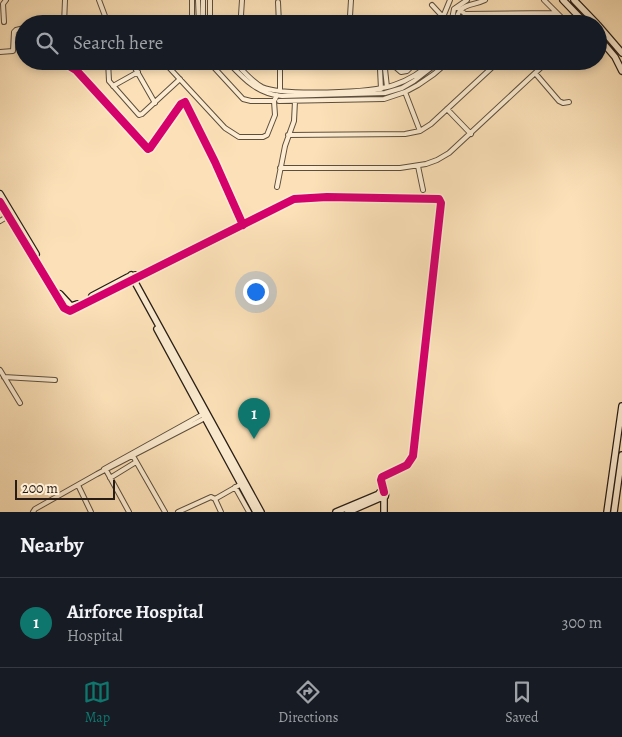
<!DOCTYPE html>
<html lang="en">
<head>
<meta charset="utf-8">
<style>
	body { margin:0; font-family:Alegreya,serif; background:#242831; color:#f1f3f6 }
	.scale { position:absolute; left:15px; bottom:12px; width:100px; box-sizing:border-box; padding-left:5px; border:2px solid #271d16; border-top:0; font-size:14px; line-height:18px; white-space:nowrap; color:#271d16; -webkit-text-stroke:4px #fdecd1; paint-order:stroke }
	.you { position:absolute; left:255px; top:291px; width:18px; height:18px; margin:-12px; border:4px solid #fff; border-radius:50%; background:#1a73e8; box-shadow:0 0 0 8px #1a73e833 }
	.badge { display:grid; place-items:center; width:32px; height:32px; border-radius:50%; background:#0f766e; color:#fff; font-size:16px; font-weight:700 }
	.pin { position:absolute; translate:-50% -41px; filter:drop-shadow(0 1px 2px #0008) }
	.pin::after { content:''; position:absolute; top:26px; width:18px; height:15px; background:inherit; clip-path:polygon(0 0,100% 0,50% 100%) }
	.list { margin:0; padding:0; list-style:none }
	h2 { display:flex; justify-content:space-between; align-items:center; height:65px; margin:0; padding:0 20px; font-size:21px }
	h2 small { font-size:16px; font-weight:400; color:#9ea1a6 }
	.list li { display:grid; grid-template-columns:32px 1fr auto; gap:15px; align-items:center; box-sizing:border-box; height:90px; padding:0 20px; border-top:1px solid #363941 }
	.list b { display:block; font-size:19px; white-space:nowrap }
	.list p { margin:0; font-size:16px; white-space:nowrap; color:#9ea1a6 }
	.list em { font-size:16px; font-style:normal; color:#9ea1a6 }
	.icon { flex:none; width:28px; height:28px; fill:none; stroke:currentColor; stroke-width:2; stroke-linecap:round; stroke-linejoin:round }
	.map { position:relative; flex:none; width:622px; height:512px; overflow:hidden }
	.search { position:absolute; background:#171b24; box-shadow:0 2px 8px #0003; left:15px; right:15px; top:15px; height:55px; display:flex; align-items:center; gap:12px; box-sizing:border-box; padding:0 18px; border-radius:28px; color:#9ea1a6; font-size:19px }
	.sheet { height:155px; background:#171b24 }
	nav { display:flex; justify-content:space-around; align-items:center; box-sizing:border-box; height:70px; border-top:1px solid #363941; background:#171b24; font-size:14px; color:#9ea1a6 }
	nav a { display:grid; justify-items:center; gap:2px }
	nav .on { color:#0f766e }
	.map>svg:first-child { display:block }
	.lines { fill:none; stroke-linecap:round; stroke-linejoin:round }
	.street-casing { stroke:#5c4e3e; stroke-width:6 }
	.secondary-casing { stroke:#271d16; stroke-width:8 }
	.street { stroke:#fdecd1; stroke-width:4 }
	.secondary { stroke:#fdecd1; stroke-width:5.5 }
	.cycleway-casing { stroke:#fdecd1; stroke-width:11 }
	.cycleway { stroke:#d6006c; stroke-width:8 }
</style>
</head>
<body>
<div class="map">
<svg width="622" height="512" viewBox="0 0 622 512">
	<rect width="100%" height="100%" fill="#fce1b8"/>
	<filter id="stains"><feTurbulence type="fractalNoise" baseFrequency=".004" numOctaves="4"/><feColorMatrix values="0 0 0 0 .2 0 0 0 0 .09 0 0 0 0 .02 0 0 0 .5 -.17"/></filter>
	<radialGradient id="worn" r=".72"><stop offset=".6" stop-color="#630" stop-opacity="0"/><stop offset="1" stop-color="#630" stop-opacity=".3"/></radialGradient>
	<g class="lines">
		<defs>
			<path id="street" d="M99,0L108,24
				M192,0V24
				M198,0L199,24
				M203,0V24
				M210,0V24
				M242,0L241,15L245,24
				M351,0L350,16L353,24
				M544,0L568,24
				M278,2L279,24
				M432,5L443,17
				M457,7L465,14L556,13
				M4,22L3,4L6,0
				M64,24L65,0
				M443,24V17L450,0
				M451,24L454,9L467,0
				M456,24C457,2 471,7 485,0
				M0,52L13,51L14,32L16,30L24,28
				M61,61L76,70L148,149L150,148L181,104L185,102L215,162L243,225
				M108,61L109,81L139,115L142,114L180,79
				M131,61L155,103
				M163,61L225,128L239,137H263L267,135L275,115L274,101L277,95
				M208,61L243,99L251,101H274
				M227,61C243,78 257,94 282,96L385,93L402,88L414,81L440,61
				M234,61C242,70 251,81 262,87C282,96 372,93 394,85C409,80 422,72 433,61
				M280,61V91
				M382,63L393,65L401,72L407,71L417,61
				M382,64L385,69L387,87
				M535,73L559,101L563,103L569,102
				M113,86L138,72
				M381,89L380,69L382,62
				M405,92L420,131
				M279,101L384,99L405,92L418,85L434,74L449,61
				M447,109L471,134
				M288,135L405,134L420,131L431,124L499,61
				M418,166L423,190
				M280,168H400L426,164L437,160L449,153L548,61
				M277,187L285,146L294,121L295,101
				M0,221L10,215
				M0,370L20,403
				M4,377L55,380
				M133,456L165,512
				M104,469L205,413
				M106,470L129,512
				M110,478L136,462
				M78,485L91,512
				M235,487L249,512
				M215,499L243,483
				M33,512L35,509L97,474L207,417
				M178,512L211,497L215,499L221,512"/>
			<path id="secondary" d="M563,0L586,24
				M574,0L597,24
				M598,25L622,53
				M598,37L615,57L622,71
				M0,194L36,254
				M0,202L64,308L70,311L294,199L327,197L439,199L441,203L413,456L407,465L382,477L381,480L384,492
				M131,275L261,512
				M60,294L71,306L77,304
				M92,296L128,277L135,275
				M157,329L256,512
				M378.5 495a3.5 3.5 0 1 1 7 0a3.5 3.5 0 1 1-7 0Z
				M336,512L379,494
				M348,512L380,498
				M384,512V498
				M607,512L622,406
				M614,512L622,455"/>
		</defs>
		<use href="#street" class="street-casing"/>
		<use href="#secondary" class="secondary-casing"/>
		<use href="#street" class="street"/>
		<use href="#secondary" class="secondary"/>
		<defs>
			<path id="cycleway" d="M61,61L76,70L148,149L150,148L181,104L185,102L215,162L243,225
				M0,202L64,308L70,311L294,199L327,197L439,199L441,203L413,456L407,465L382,477L381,480L384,492"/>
		</defs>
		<use href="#cycleway" class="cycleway-casing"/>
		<use href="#cycleway" class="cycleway"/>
	</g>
	<rect width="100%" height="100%" filter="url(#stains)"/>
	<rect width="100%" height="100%" fill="url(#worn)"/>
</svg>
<div class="scale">200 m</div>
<div class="you"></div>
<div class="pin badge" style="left:254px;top:439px">1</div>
<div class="search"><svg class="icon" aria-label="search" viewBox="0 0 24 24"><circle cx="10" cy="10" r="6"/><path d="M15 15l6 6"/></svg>Search here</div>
</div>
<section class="sheet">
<h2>Nearby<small></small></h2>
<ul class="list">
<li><span class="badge">1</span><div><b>Airforce Hospital</b><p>Hospital</p></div><em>300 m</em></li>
</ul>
</section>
<nav>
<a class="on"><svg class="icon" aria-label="map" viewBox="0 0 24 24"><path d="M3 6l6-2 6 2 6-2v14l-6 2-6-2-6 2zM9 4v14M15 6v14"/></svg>Map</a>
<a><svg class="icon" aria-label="directions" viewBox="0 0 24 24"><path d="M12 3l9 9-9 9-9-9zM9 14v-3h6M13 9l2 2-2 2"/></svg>Directions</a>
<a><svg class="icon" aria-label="saved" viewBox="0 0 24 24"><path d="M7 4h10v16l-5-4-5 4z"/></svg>Saved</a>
</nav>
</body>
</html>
